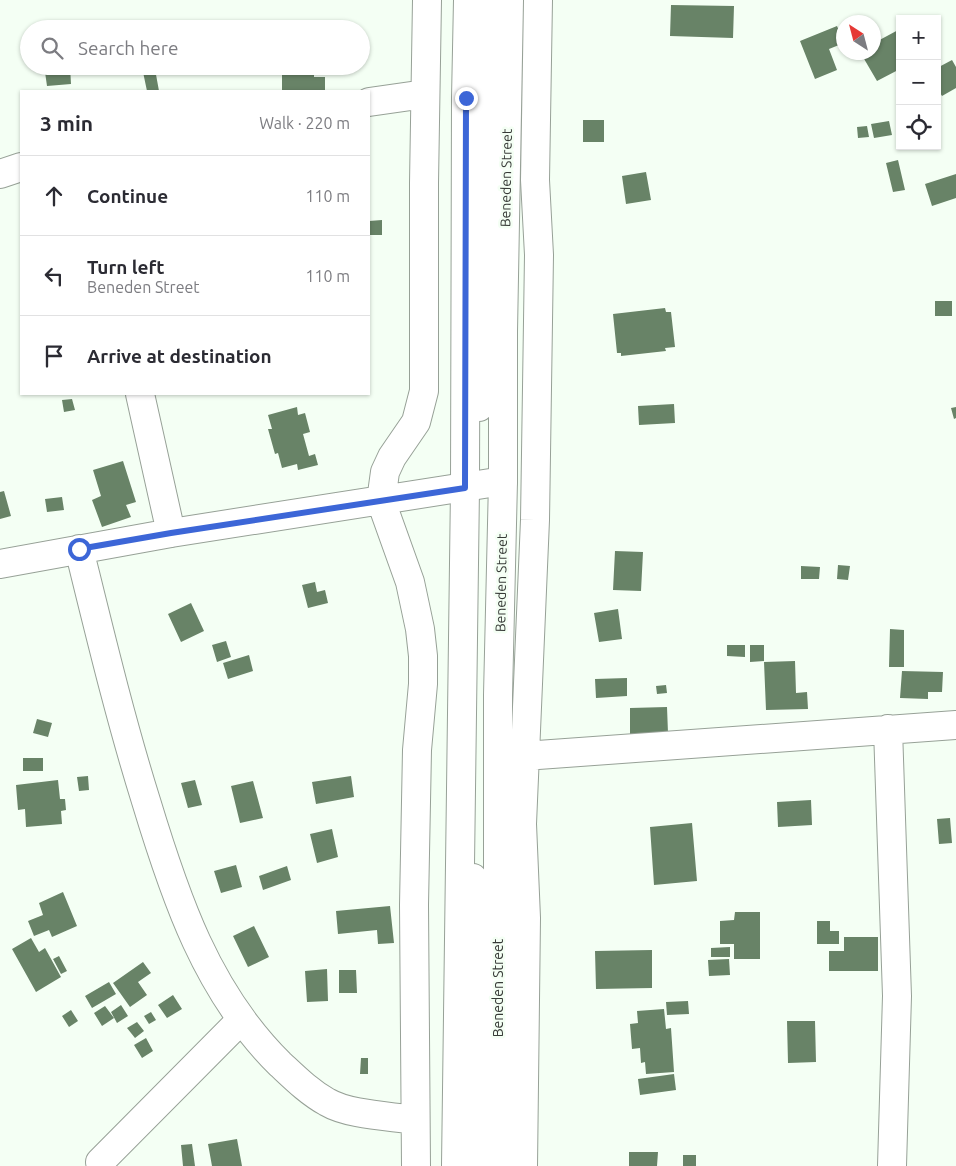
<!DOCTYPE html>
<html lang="en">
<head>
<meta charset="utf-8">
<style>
	body { margin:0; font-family:Ubuntu,sans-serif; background:#f2f2f3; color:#2b2b33 }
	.controls { position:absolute; right:15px; top:15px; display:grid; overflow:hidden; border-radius:0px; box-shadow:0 1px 4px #0004 }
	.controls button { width:45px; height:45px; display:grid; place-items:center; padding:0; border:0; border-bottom:1px solid #e1e1e2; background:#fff; color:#2b2b33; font:25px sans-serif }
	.compass { position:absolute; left:836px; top:15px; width:45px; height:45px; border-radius:50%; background:#fff; box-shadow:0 1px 4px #0004; rotate:324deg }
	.stop { position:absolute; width:15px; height:15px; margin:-11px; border:4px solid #3c66d7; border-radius:50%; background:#fff }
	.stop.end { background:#3c66d7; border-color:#fff; box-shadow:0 1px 5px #0008 }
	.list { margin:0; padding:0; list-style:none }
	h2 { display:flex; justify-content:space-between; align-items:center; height:65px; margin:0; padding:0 20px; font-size:21px }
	h2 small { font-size:16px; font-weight:400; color:#7c7c81 }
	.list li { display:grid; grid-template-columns:32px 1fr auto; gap:15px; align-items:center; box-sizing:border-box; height:80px; padding:0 20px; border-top:1px solid #e1e1e2 }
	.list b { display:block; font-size:19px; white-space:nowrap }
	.list p { margin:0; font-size:16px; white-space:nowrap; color:#7c7c81 }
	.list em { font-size:16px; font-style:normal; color:#7c7c81 }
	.icon { flex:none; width:28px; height:28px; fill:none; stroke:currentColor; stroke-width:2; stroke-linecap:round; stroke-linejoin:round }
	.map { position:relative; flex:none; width:956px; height:1166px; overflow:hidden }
	.search { position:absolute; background:#fff; box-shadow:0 1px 4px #0004; left:20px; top:20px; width:350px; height:55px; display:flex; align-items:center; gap:12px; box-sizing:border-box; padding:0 18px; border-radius:28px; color:#7c7c81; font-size:19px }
	.panel { position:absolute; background:#fff; box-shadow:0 1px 4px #0004; left:20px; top:90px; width:350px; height:305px; border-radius:0px }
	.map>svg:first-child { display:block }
	.building { fill:#688367 }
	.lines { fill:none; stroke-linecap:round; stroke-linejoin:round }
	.minor-casing { stroke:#97a197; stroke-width:30 }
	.major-casing { stroke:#97a197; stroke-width:30 }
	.minor { stroke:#fff; stroke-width:28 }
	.major { stroke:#fff; stroke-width:28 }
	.route { stroke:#3c66d7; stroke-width:6 }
	.labels { text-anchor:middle; stroke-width:5; stroke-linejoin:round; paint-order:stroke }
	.street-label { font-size:14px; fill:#373b37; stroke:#f4fff4 }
</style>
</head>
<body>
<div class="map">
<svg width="956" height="1166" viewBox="0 0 956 1166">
	<rect width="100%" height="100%" fill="#f4fff4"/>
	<path class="building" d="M671,5L734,6L733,38L670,36Z
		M837,26L844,43L829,49L837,70L815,79L800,41Z
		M900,29V69L877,81L860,52H874V43Z
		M25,48H29V64H26Z
		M952,60L956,67V88L942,96L937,88V68Z
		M52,66H70L71,84L47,86L45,72H52Z
		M282,66H314V77H325V91H282Z
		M155,69L159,91H147L143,72Z
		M583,120H604V142H583Z
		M889,121L892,135L874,138L871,124Z
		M867,126L869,137L858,138L857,127Z
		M898,160L905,190L893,192L886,163Z
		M646,172L651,200L626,204L622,176Z
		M956,174V198L932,206L925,184Z
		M382,220V235H369V221Z
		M935,301H952V316H935Z
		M665,308L666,312H671L675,347L665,348L666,351L621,356V353H617L613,314Z
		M72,399L75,410L64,412L62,400Z
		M674,404L675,423L639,425L638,406Z
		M297,407L298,415L305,413L310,432L303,434L309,456L315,454L318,465L298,470L297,464L282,468L278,453L275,454L268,429H272L268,415Z
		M956,407V418L954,419L951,408Z
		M123,461L136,502L126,505L131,517L102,527L92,500L101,496L93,470Z
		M4,491L11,516L0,519V492Z
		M62,497L64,510L47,512L45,499Z
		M615,551L643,552L641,591L613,590Z
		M838,565L850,566L848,580L837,579Z
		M801,566L820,567L819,579H801Z
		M315,582L317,592L325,590L328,603L308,608L302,585Z
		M191,603L204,631L181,642L168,614Z
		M618,609L622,639L599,642L594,613Z
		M890,629L904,630V667H889Z
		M226,641L231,657L217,662L212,645Z
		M727,645H745V657L727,656Z
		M750,645H764V661L750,662Z
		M249,655L253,671L228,679L223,663Z
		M795,661L796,693L807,692L808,709L766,710L764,662Z
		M902,671L943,672L942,692H928V699L900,698Z
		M627,678V696L596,698L595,679Z
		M666,685L667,693L657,694L656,686Z
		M667,707L668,733L630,734V708Z
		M37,719L52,723L48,737L33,733Z
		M23,758H43V771H23Z
		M88,776L89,790L79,791L77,777Z
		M351,776L354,797L316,804L312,782Z
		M58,780L60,799H65L66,810L61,811L62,824L26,827L25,809L18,810L16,785Z
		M195,780L202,805L188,808L181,783Z
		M253,781L263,818L240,823L231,786Z
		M811,800L812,825L778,827L777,802Z
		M950,818L952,843L939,844L937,819Z
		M692,823L697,881L654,885L650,827Z
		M332,829L338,857L317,863L310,834Z
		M236,865L242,887L221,893L214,871Z
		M287,866L291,880L263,890L259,876Z
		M63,892L77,926L52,937L49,930L34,936L28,921L43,915L39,903Z
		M390,906L394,943L378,944L377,930L338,934L336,911Z
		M735,912H760V959H734V944H720V921L734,920Z
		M817,921H830V931H839V944H817Z
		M254,926L269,957L248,967L233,936Z
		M844,937H878V971H829V951H844Z
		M31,938L39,952L45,948L61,977L36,992L12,949Z
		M730,947V957H711V948Z
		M652,950V988L596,989L595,951Z
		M59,956L67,971L61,974L53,959Z
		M729,959L730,975L709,976L708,960Z
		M143,962L151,973L138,982L147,995L130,1007L113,983Z
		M327,969L328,1001L307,1002L305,971Z
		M339,970H356L357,993H339Z
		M109,982L116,994L92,1008L85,996Z
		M173,995L182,1009L167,1018L158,1005Z
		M688,1001L689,1014L667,1015L666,1002Z
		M121,1005L128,1016L117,1023L111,1012Z
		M105,1006L114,1018L102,1026L94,1013Z
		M664,1009L666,1029L671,1028L674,1072L646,1074L645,1062L641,1063L640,1048L632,1049L630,1024L638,1023L637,1011Z
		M71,1010L78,1021L69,1027L62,1016Z
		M151,1012L156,1020L149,1024L144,1016Z
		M787,1021H815L816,1062L788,1063Z
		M137,1022L144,1031L135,1038L127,1028Z
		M146,1038L153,1051L142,1058L134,1045Z
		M361,1058H368V1074H360Z
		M674,1074L676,1090L640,1095L638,1079Z
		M237,1139L242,1166H212L208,1144Z
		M192,1144L195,1166H183L181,1145Z
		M629,1152H658L657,1166H629Z
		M683,1155H696V1166H683Z"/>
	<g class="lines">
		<defs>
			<path id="minor" d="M369,102L425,94
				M0,174L21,167
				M140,394L171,533
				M479,407L482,0
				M79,549C100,634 120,718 146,801C175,897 207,992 280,1064C295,1078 309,1092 327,1102C349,1115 390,1116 415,1120
				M0,564L171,533L503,481
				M888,729L897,996L892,1166
				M524,756L956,725
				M100,1162L241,1020
				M416,1166L414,905L417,750L423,684V656L420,629L410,582L381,501L385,472L392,457L416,422L424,391V183L427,0
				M471,1166L473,878
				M523,1166L526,918L522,824L535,520L539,255L535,180L538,0"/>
			<path id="major" d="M456,1166L465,488L466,98L468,0
				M498,1166V695L503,481V332L509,0"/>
		</defs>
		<use href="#minor" class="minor-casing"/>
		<use href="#major" class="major-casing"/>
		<use href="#minor" class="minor"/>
		<use href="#major" class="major"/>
	</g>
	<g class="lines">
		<path class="route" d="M79,549L171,533L465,488L466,98"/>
	</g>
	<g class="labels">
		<g class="street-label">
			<text transform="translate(506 178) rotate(-89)" y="5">Beneden Street</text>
			<text transform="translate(501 583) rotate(-89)" y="5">Beneden Street</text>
			<text transform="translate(498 988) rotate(-90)" y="5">Beneden Street</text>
		</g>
	</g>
</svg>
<div class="controls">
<button>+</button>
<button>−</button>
<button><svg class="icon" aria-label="locate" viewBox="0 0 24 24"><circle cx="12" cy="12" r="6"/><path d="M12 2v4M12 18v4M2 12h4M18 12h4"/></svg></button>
</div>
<svg class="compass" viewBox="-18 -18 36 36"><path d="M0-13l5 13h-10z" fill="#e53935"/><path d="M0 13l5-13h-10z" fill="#7c7c81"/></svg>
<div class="stop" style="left:79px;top:549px"></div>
<div class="stop end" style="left:466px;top:98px"></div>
<div class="search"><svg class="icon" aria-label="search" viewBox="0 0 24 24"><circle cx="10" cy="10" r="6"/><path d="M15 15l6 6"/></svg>Search here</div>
<section class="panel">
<h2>3 min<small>Walk · 220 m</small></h2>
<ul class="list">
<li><svg class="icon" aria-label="ahead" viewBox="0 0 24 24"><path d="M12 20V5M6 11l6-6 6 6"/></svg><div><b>Continue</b></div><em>110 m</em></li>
<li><svg class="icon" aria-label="left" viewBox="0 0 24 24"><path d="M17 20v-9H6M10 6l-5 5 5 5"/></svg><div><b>Turn left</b><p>Beneden Street</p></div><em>110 m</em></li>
<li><svg class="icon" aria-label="arrive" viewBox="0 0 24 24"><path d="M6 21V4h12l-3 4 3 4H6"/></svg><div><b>Arrive at destination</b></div></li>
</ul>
</section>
</div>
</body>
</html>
